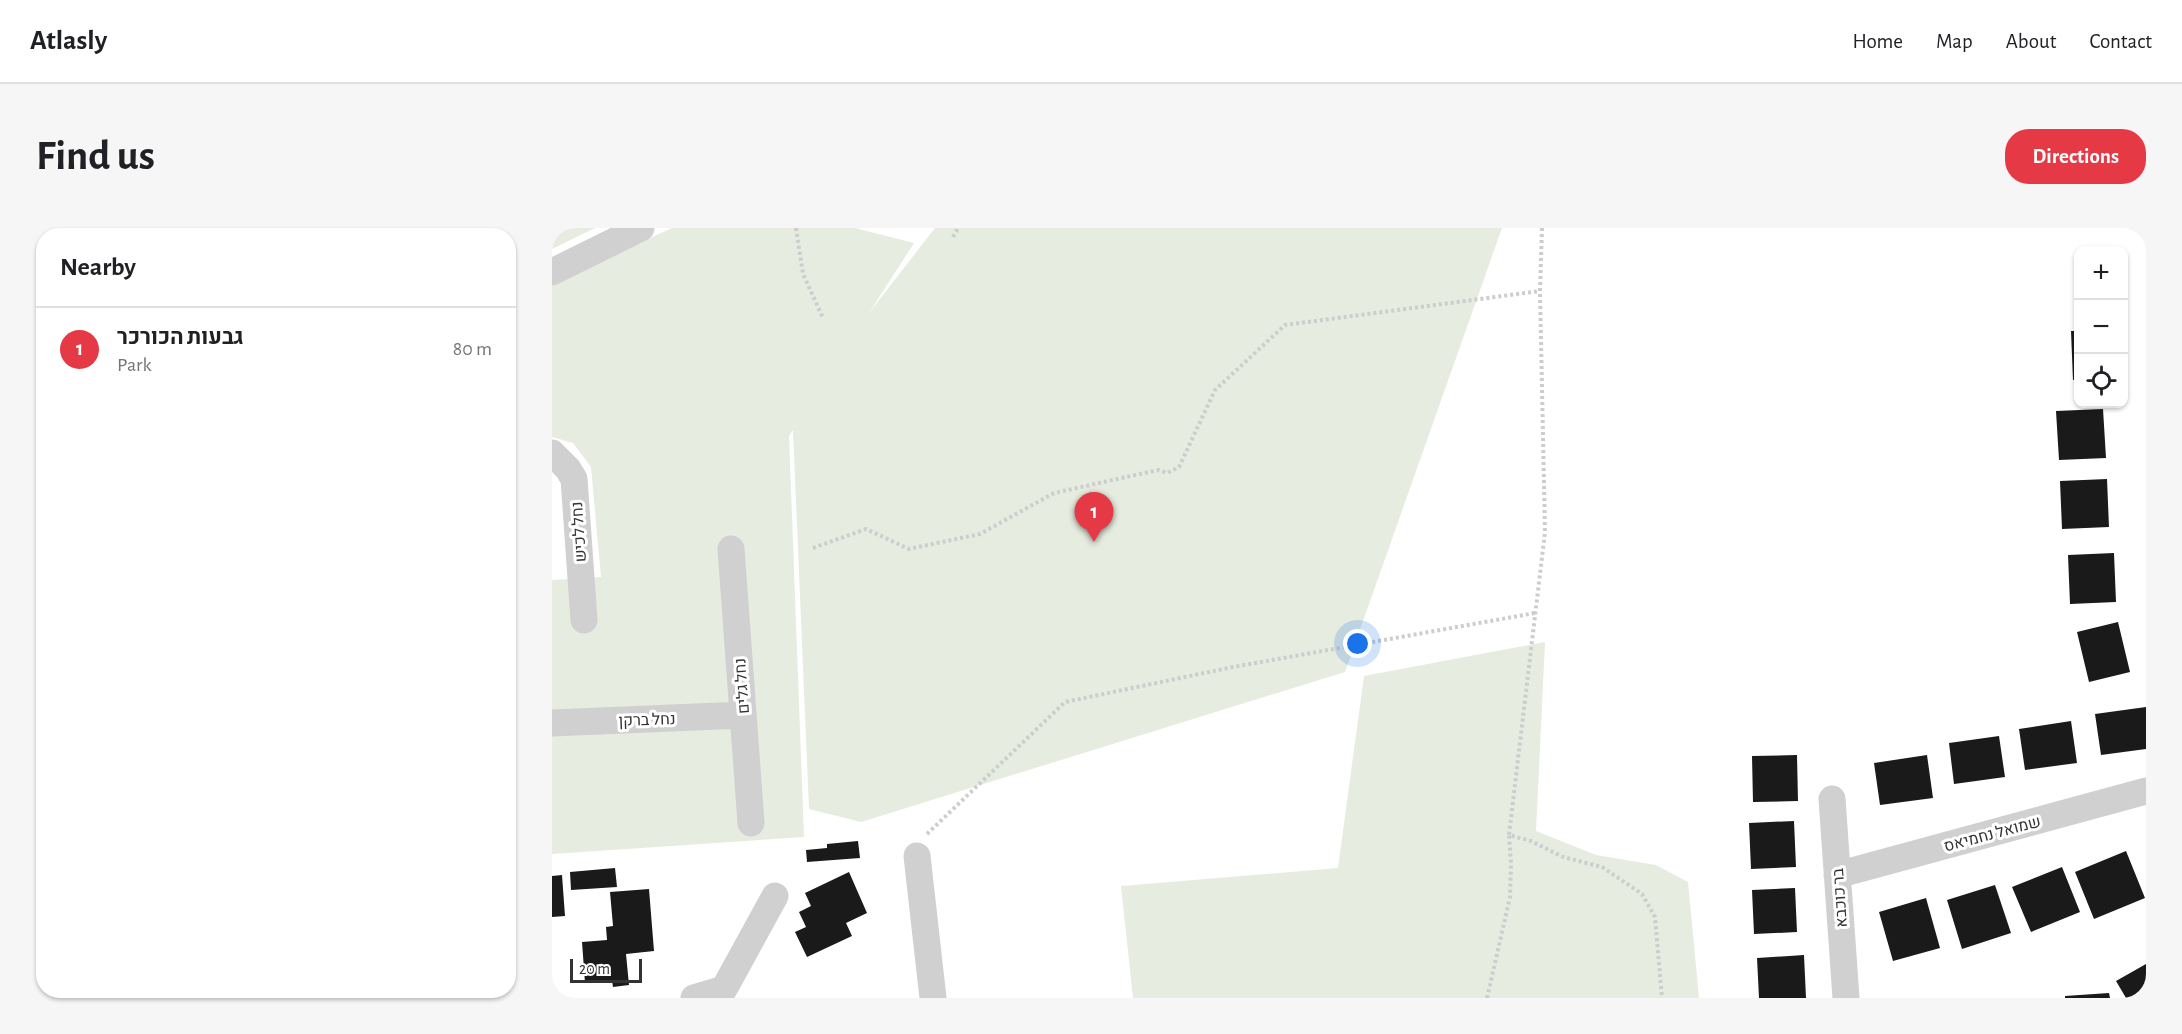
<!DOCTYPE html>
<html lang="en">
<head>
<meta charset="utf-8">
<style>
	body { margin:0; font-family:"Alegreya Sans",Heebo,sans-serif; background:#f6f6f6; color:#202124 }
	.controls { position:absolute; right:18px; top:18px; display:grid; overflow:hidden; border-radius:12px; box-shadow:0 2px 4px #0004 }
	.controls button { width:54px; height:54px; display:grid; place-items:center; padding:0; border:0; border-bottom:2px solid #e0e0e0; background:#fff; color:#202124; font:30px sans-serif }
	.scale { position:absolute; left:18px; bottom:15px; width:72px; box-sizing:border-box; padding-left:6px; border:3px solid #333; border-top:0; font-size:16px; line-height:21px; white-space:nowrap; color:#333; -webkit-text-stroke:4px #fff; paint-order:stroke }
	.you { position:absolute; left:806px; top:416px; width:21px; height:21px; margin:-15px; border:4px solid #fff; border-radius:50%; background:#1a73e8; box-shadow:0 0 0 9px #1a73e833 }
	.badge { display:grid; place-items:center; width:39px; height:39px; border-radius:50%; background:#e63946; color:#fff; font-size:20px; font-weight:700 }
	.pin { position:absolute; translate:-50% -50px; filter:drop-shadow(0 2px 3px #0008) }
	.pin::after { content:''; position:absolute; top:32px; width:21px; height:18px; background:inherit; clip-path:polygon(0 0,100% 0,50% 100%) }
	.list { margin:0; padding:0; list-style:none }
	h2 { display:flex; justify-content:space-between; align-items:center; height:78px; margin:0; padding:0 24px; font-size:26px }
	h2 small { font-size:20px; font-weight:400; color:#757577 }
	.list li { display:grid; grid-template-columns:39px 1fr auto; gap:18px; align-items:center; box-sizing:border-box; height:84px; padding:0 24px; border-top:2px solid #e0e0e0 }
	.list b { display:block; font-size:22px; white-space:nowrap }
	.list p { margin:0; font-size:20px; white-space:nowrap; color:#757577 }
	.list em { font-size:20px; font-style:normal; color:#757577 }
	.icon { flex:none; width:33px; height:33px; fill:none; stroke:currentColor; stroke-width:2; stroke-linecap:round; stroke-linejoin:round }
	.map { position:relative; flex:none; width:1594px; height:770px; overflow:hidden; border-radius:24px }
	header { display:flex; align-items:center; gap:36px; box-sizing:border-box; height:84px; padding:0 30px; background:#fff; border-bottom:2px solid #e0e0e0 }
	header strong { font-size:28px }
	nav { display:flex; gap:33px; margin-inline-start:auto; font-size:21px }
	.intro { display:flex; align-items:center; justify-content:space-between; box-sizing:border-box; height:144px; padding:0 36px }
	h1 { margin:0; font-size:42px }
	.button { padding:15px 27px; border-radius:24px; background:#e63946; color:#fff; font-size:21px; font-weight:700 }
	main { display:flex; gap:36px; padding:0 36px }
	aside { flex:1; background:#fff; border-radius:24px; box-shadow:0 2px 4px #0004 }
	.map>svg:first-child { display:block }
	.green { fill:#e6ecdf }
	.building { fill:#1a1a1a }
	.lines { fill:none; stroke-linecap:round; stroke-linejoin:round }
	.path { stroke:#cdcdcd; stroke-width:4; stroke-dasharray:3 3; stroke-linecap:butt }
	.minor { stroke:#d0d0d0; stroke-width:27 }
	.labels { text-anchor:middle; stroke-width:6; stroke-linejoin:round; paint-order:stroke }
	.street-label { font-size:16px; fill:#333; stroke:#fff }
</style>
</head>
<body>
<header>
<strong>Atlasly</strong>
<nav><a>Home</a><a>Map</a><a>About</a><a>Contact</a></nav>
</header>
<div class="intro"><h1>Find us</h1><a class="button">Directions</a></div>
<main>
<aside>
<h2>Nearby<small></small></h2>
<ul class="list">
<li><span class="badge">1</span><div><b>גבעות הכורכר</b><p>Park</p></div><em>80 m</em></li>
</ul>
</aside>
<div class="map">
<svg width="1594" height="770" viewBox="0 0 1594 770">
	<rect width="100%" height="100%" fill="#fff"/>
	<path class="green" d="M0,0H43L0,21Z
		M120,0H303L362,15L317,85L383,0H950L793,444L309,594L257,581L241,202L237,208L252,609L0,626V352L49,349L39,239L21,215L0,209V55Z
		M993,414L984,603L1044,627L1104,637L1136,654L1147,770H581L569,658L786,640L812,448Z"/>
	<path class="building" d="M1519,103H1526V151L1521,152Z
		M1551,181L1554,230L1507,232L1504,183Z
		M1555,251L1557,299L1510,301L1508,253Z
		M1562,325L1564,374L1518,376L1516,327Z
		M1566,394L1578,444L1537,454L1525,404Z
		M1594,479V521L1549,527L1543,486Z
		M1519,493L1525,535L1473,542L1467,501Z
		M1447,508L1453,549L1402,556L1397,515Z
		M1245,527L1246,573L1201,574L1200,528Z
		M1375,527L1381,570L1328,577L1322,535Z
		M1242,593L1244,639L1199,641L1197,595Z
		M306,613L308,630L255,634L254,622L275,620V616Z
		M1574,623L1593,670L1542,691L1523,644Z
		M1510,639L1528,684L1479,704L1460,659Z
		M63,640L65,659L19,662L18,644Z
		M297,644L315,685L294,695L300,708L255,729L243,704L254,699L247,684L259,678L253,665Z
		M10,647L13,688L0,689V648Z
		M1443,657L1459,705L1410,721L1395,672Z
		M1243,660L1245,704L1202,706L1200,662Z
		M97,661L102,723L74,726L77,757L61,759L60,753L33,755L30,714L55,712L54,699L61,698L58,664Z
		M1374,670L1388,720L1341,733L1327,684Z
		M1252,727L1254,770H1207L1205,730Z
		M1594,736V770H1574L1564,753Z
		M1557,765L1558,770H1513V768Z"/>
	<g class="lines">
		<path class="path" d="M244,0L251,46L271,90
			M990,0L988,63L993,304L957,607L979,613L1011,629L1050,639L1090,666L1103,689L1110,770
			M401,9L406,0
			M261,320L314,301L357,321L428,306L502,265L606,242L615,245L627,239L663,162L733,97L988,63
			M375,606L513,474L681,439L983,385
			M935,770L958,669L959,635L957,607"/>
		<path class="minor" d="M0,44L89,0
			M0,225L16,241L22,251L32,392
			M179,321L199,595
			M0,495L191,487
			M1280,571L1294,770
			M365,628L381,770
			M1285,647L1594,563
			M142,770L172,761L223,668"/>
	</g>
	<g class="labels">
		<g class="street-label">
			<text transform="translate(26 304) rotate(-94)" y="6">נחל לכיש</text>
			<text transform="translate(189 458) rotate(-94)" y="6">נחל גלים</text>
			<text transform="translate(95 491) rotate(-2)" y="6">נחל ברקן</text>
			<text transform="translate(1440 605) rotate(-15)" y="6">שמואל נחמיאס</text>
			<text transform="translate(1287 670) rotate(-94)" y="6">בר כוכבא</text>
		</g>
	</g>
</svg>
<div class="controls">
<button>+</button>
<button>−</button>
<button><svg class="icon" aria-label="locate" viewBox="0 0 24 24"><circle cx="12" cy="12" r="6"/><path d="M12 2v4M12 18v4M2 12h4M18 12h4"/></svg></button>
</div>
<div class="scale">20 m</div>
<div class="you"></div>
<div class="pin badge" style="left:542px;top:314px">1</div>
</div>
</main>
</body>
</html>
